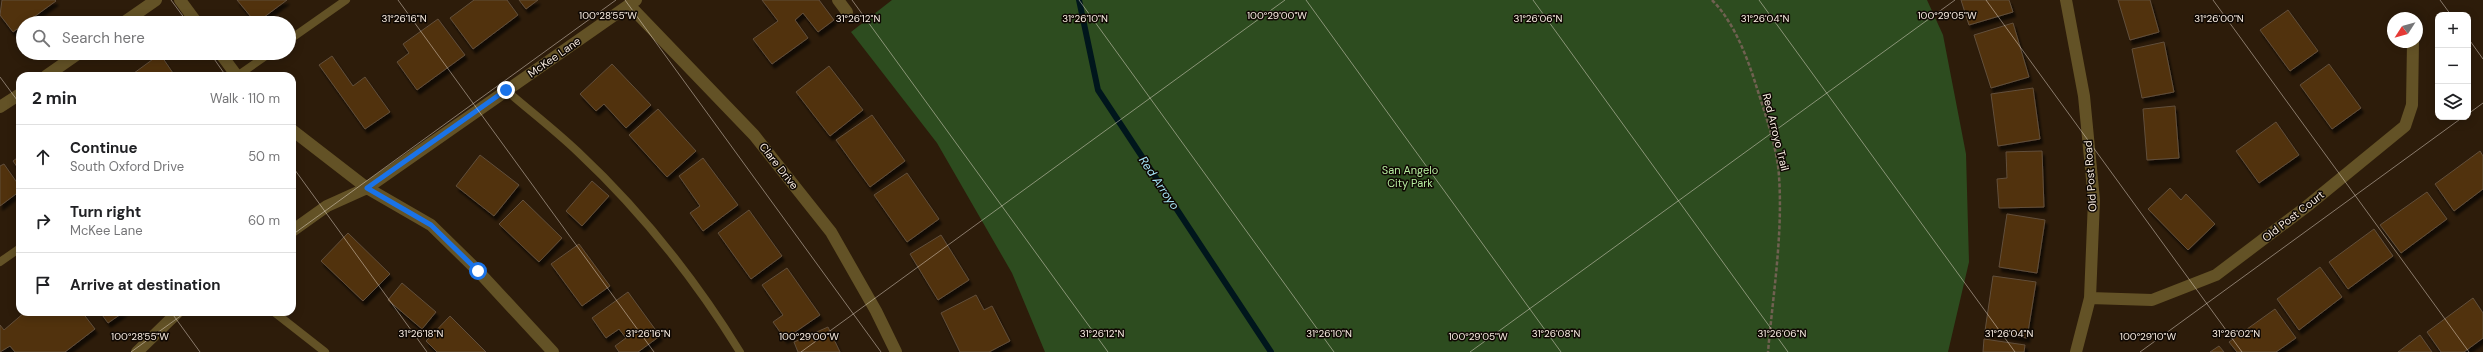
<!DOCTYPE html>
<html lang="en">
<head>
<meta charset="utf-8">
<style>
	body { margin:0; font-family:"DM Sans",sans-serif; background:#f2f2f2; color:#202124 }
	.controls { position:absolute; right:12px; top:12px; display:grid; overflow:hidden; border-radius:8px; box-shadow:0 2px 10px #0003 }
	.controls button { width:36px; height:36px; display:grid; place-items:center; padding:0; border:0; border-bottom:1px solid #e0e0e0; background:#fff; color:#202124; font:20px sans-serif }
	.compass { position:absolute; left:2387px; top:12px; width:36px; height:36px; border-radius:50%; background:#fff; box-shadow:0 2px 10px #0003; rotate:234deg }
	.stop { position:absolute; width:12px; height:12px; margin:-9px; border:3px solid #1a73e8; border-radius:50%; background:#fff }
	.stop.end { background:#1a73e8; border-color:#fff; box-shadow:0 1px 4px #0008 }
	.list { margin:0; padding:0; list-style:none }
	h2 { display:flex; justify-content:space-between; align-items:center; height:52px; margin:0; padding:0 16px; font-size:17px }
	h2 small { font-size:13px; font-weight:400; color:#757577 }
	.list li { display:grid; grid-template-columns:26px 1fr auto; gap:12px; align-items:center; box-sizing:border-box; height:64px; padding:0 16px; border-top:1px solid #e0e0e0 }
	.list b { display:block; font-size:15px; white-space:nowrap }
	.list p { margin:0; font-size:13px; white-space:nowrap; color:#757577 }
	.list em { font-size:13px; font-style:normal; color:#757577 }
	.icon { flex:none; width:22px; height:22px; fill:none; stroke:currentColor; stroke-width:2; stroke-linecap:round; stroke-linejoin:round }
	.map { position:relative; flex:none; width:2483px; height:352px; overflow:hidden }
	.search { position:absolute; background:#fff; box-shadow:0 2px 10px #0003; left:16px; top:16px; width:280px; height:44px; display:flex; align-items:center; gap:10px; box-sizing:border-box; padding:0 14px; border-radius:22px; color:#757577; font-size:15px }
	.panel { position:absolute; background:#fff; box-shadow:0 2px 10px #0003; left:16px; top:72px; width:280px; height:244px; border-radius:12px }
	.map>svg:first-child { display:block }
	.green { fill:#2d4c1f }
	.lines { fill:none; stroke-linecap:round; stroke-linejoin:round }
	.stream { stroke:#00161c; stroke-width:6 }
	.building { fill:#513109; stroke:#624f3c; filter:url(#shadow) }
	.path { stroke:#706151; stroke-width:2.5; stroke-dasharray:4 2; stroke-linecap:butt }
	.lane { stroke:#635226; stroke-width:8 }
	.street { stroke:#635226; stroke-width:12 }
	.route { stroke:#1a73e8; stroke-width:5 }
	.ticks { fill:none; stroke:#faeee3; stroke-width:1; stroke-opacity:0.45 }
	.labels { text-anchor:middle; stroke-width:3; stroke-linejoin:round; paint-order:stroke }
	.street-label { font-size:11px; fill:#faeee3; stroke:#0f0803 }
	.park-label { font-size:11px; fill:#b6ec9f; stroke:#0f0803 }
	.water-label { font-size:12px; font-style:italic; fill:#a7e8fa; stroke:#0f0803 }
	.ticks-label { font-size:10px; text-anchor:middle; fill:#faeee3; stroke:#0f0803; stroke-width:3; stroke-linejoin:round; paint-order:stroke }
</style>
</head>
<body>
<div class="map">
<svg width="2483" height="352" viewBox="0 0 2483 352">
	<defs>
		<filter id="shadow"><feDropShadow dx="2.5" dy="4.5" stdDeviation="1" flood-color="#0009"/></filter>
	</defs>
	<rect width="100%" height="100%" fill="#2d1c0a"/>
	<path class="green" d="M892,0H1927L1943,35L1966,154L1969,262L1948,352H1045L1012,273L937,143L851,32Z"/>
	<g class="lines">
		<path class="stream" d="M1079,0L1098,90L1271,352"/>
	</g>
	<path class="building" d="M2,0H55L56,1L13,32L0,15Z
		M237,0H287L256,23Z
		M474,0H507L518,15L473,49L450,18Z
		M519,0H538L526,9Z
		M762,0H819L834,20L818,32L803,13L795,20L808,38L772,64L753,39L778,21Z
		M1961,0H2009L2013,12L1969,25Z
		M2118,0H2150L2159,32L2130,40Z
		M2288,10L2318,51L2290,71L2260,30Z
		M438,19L465,55L417,90L397,62L409,53L403,44Z
		M2013,23L2029,77L1991,88L1974,35Z
		M2164,42L2174,92L2142,98L2132,49Z
		M160,54L175,76H130Z
		M332,56L353,86L365,77L390,112L365,129L319,65Z
		M612,64L651,105L626,128L604,104L596,111L580,94Z
		M2329,64L2361,108L2332,129L2300,85Z
		M829,66L863,110L830,136L796,92Z
		M2033,88L2040,139L1998,146L1991,94Z
		M2175,106L2179,158L2147,160L2143,109Z
		M658,109L696,151L667,177L629,135Z
		M872,115L905,161L870,187L836,140Z
		M2276,122L2299,155L2259,183L2236,151Z
		M2042,151L2044,207L1999,208L1997,179L2007,178L2006,152Z
		M2480,151L2483,156V189L2454,211L2435,184Z
		M480,155L519,185L494,216L456,186Z
		M20,156V171L13,161Z
		M703,158L738,205L703,231L690,213L700,206L679,176Z
		M4,164L20,187V191L0,206V166Z
		M907,173L939,219L907,242L874,195Z
		M592,181L609,196L582,226L566,211Z
		M2170,188L2181,200L2186,194L2215,224L2188,250L2148,209Z
		M2427,192L2447,219L2401,253L2380,225Z
		M523,200L562,238L539,262L499,224Z
		M749,210L782,256L751,279L718,233Z
		M2007,214L2045,220L2037,273L1999,267Z
		M2374,229L2393,256L2348,289L2329,262Z
		M348,233L390,274L363,301L321,261Z
		M941,235L969,280L938,300L910,254Z
		M579,244L610,286L582,306L551,264Z
		M2320,267L2342,297L2299,330L2277,299Z
		M787,268L820,315L785,339L773,322L783,315L762,285Z
		M1993,276L2036,282L2027,338L1985,331Z
		M402,283L436,312L422,329L388,300Z
		M628,292L660,336L638,352H619L615,346L626,338L619,329L606,338L592,318Z
		M976,295L984,310L992,306L1010,341L989,352H960L941,313Z
		M2473,298L2483,313V338L2464,352H2441L2427,332Z
		M2275,309L2296,338L2276,352H2237L2229,342Z
		M25,312H82L95,329L65,352H15L10,346L0,352V325L4,330Z
		M100,312H124L108,323Z
		M450,316L486,352H437L426,341Z
		M828,327L840,352H798L794,342Z
		M2420,335L2432,352H2398Z
		M1984,339L2025,345L2024,352H1983Z
		M2219,346L2224,352H2210Z"/>
	<g class="lines">
		<path class="path" d="M1712,0C1733,21 1746,54 1755,82C1764,111 1777,146 1779,176C1783,235 1773,294 1768,352"/>
		<path class="lane" d="M289,40L346,0
			M237,76L270,53
			M507,91C530,111 555,130 578,152C641,211 695,279 740,352
			M0,262L20,248
			M274,312L325,352"/>
		<path class="street" d="M180,0L197,23
			M838,0L847,12
			M2066,0L2084,96L2094,200L2090,298L2076,352
			M629,5L754,135L831,232L876,311L896,352
			M123,23L156,0
			M220,53L237,76
			M46,76L79,53
			M0,107L20,94
			M292,130L367,188L431,225L478,271L553,352
			M292,231L327,206L367,188L636,0
			M2090,298L2152,300L2216,275L2306,207L2405,126L2412,105L2413,42
			M137,352L178,312"/>
	</g>
	<g class="lines">
		<path class="route" d="M478,271L431,225L367,188L506,90"/>
	</g>
	<path class="ticks" d="M171,0L188,23M398,0L654,352M625,0L881,352M852,0L1108,352M1079,0L1334,352M1306,0L1561,352M1533,0L1788,352M1759,0L2015,352M1986,0L2242,352M2213,0L2469,352M2440,0L2451,15M2468,38L2483,59M210,53L226,76M0,77L20,104M2468,114L2483,103M292,166L427,352M292,235L616,0M171,312L200,352M131,352L186,312M801,352L1285,0M1470,352L1955,0M2140,352L2463,117"/>
	<g class="labels">
		<g class="street-label">
			<text transform="translate(554 57) rotate(-35)" y="4">McKee Lane</text>
			<text transform="translate(1776 132) rotate(76)" y="4">Red Arroyo Trail</text>
			<text transform="translate(779 166) rotate(52)" y="4">Clare Drive</text>
			<text transform="translate(2090 176) rotate(-94)" y="4">Old Post Road</text>
			<text transform="translate(2293 216) rotate(-38)" y="4">Old Post Court</text>
		</g>
		<g class="park-label">
			<text x="1410" y="174">San Angelo<tspan x="1410" dy="13">City Park</tspan></text>
		</g>
		<g class="water-label">
			<text transform="translate(1159 183) rotate(56)" y="4">Red Arroyo</text>
		</g>
	</g>
	<g class="ticks-label">
		<text x="608" y="19">100°28'55"W</text>
		<text x="1277" y="19">100°29'00"W</text>
		<text x="1947" y="19">100°29'05"W</text>
		<text x="404" y="22">31°26'16"N</text>
		<text x="858" y="22">31°26'12"N</text>
		<text x="1085" y="22">31°26'10"N</text>
		<text x="2219" y="22">31°26'00"N</text>
		<text x="1538" y="22">31°26'06"N</text>
		<text x="1765" y="22">31°26'04"N</text>
		<text x="421" y="337">31°26'18"N</text>
		<text x="648" y="337">31°26'16"N</text>
		<text x="1102" y="337">31°26'12"N</text>
		<text x="1329" y="337">31°26'10"N</text>
		<text x="1556" y="337">31°26'08"N</text>
		<text x="1782" y="337">31°26'06"N</text>
		<text x="2009" y="337">31°26'04"N</text>
		<text x="2236" y="337">31°26'02"N</text>
		<text x="140" y="340">100°28'55"W</text>
		<text x="809" y="340">100°29'00"W</text>
		<text x="1478" y="340">100°29'05"W</text>
		<text x="2148" y="340">100°29'10"W</text>
	</g>
</svg>
<div class="controls">
<button>+</button>
<button>−</button>
<button><svg class="icon" aria-label="layers" viewBox="0 0 24 24"><path d="M12 4l9 5-9 5-9-5zM3 14l9 5 9-5"/></svg></button>
</div>
<svg class="compass" viewBox="-18 -18 36 36"><path d="M0-13l5 13h-10z" fill="#e53935"/><path d="M0 13l5-13h-10z" fill="#757577"/></svg>
<div class="stop" style="left:478px;top:271px"></div>
<div class="stop end" style="left:506px;top:90px"></div>
<div class="search"><svg class="icon" aria-label="search" viewBox="0 0 24 24"><circle cx="10" cy="10" r="6"/><path d="M15 15l6 6"/></svg>Search here</div>
<section class="panel">
<h2>2 min<small>Walk · 110 m</small></h2>
<ul class="list">
<li><svg class="icon" aria-label="ahead" viewBox="0 0 24 24"><path d="M12 20V5M6 11l6-6 6 6"/></svg><div><b>Continue</b><p>South Oxford Drive</p></div><em>50 m</em></li>
<li><svg class="icon" aria-label="right" viewBox="0 0 24 24"><path d="M7 20v-9h11M14 6l5 5-5 5"/></svg><div><b>Turn right</b><p>McKee Lane</p></div><em>60 m</em></li>
<li><svg class="icon" aria-label="arrive" viewBox="0 0 24 24"><path d="M6 21V4h12l-3 4 3 4H6"/></svg><div><b>Arrive at destination</b></div></li>
</ul>
</section>
</div>
</body>
</html>
